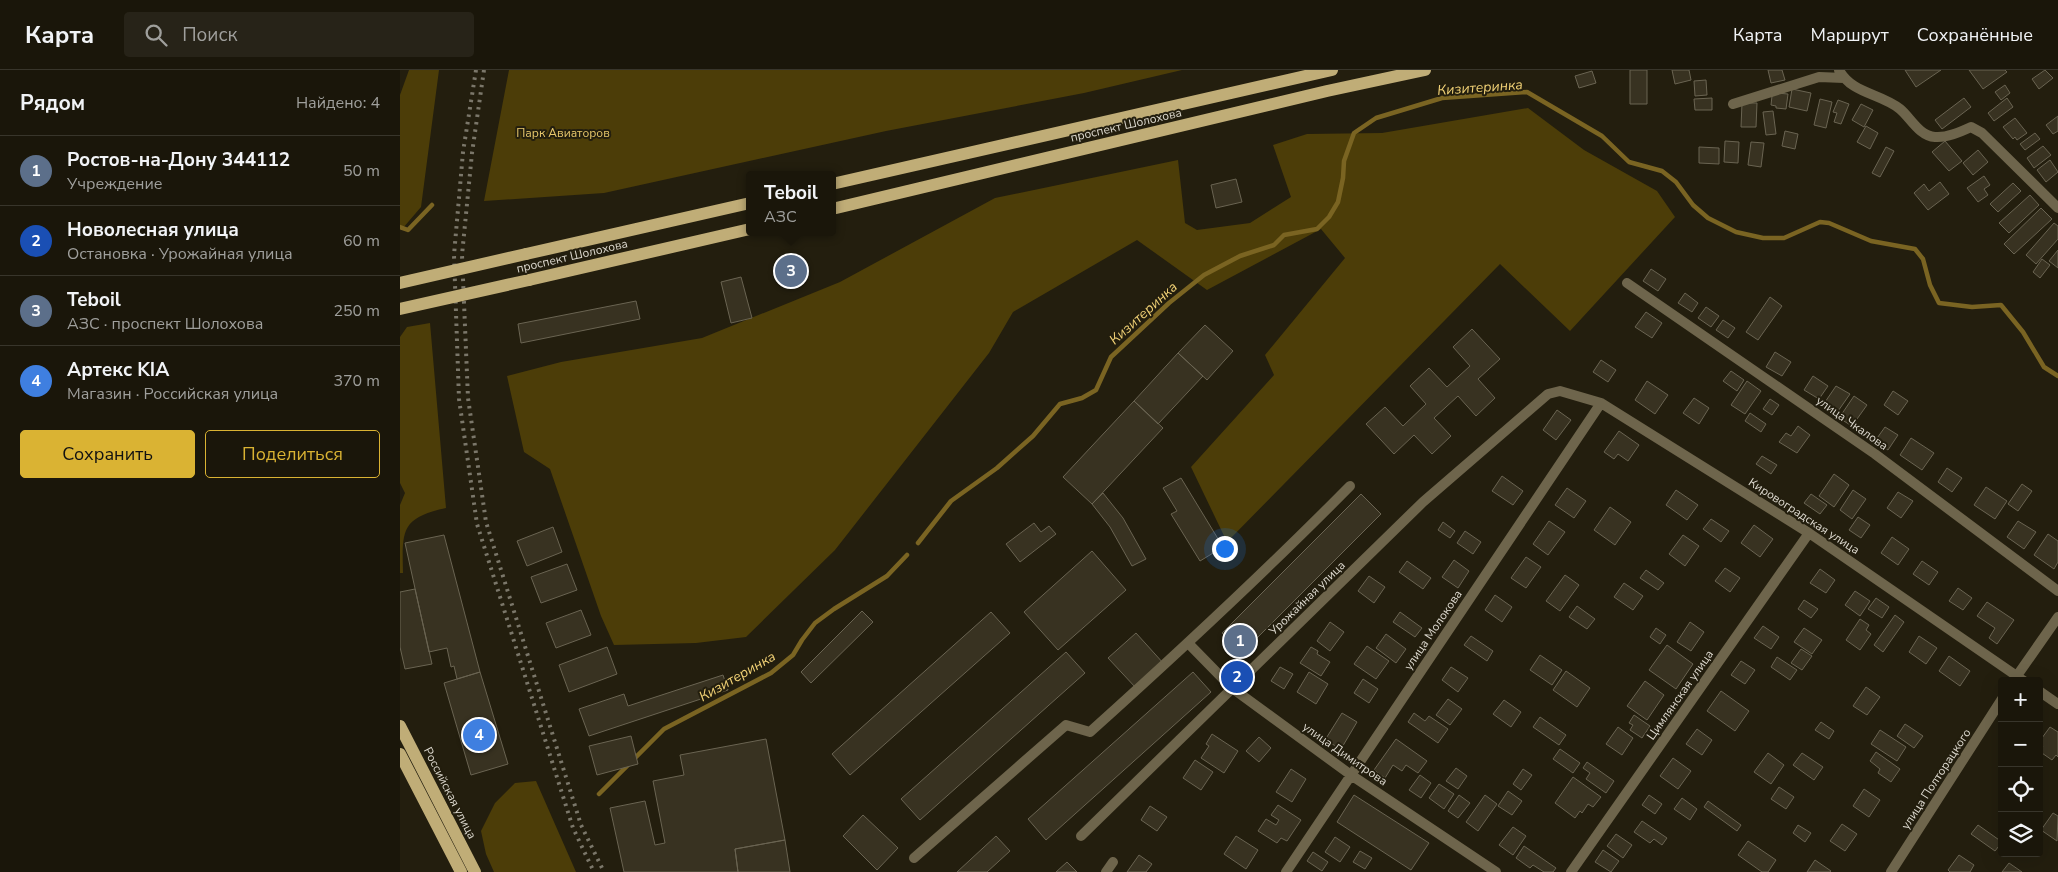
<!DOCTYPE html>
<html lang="ru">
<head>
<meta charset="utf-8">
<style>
	body { margin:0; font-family:"Nunito Sans",sans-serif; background:#272318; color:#f1f3f6 }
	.controls { position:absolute; right:15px; bottom:15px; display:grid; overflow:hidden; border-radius:5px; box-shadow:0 5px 20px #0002 }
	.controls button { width:45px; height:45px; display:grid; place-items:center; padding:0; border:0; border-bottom:1px solid #38352b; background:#1a160a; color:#f1f3f6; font:25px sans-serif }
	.you { position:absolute; left:824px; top:478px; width:18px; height:18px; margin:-12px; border:4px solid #fff; border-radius:50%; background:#1a73e8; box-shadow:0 0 0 8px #1a73e833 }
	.badge { display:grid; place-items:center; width:32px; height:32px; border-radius:50%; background:#dab333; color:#fff; font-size:16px; font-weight:700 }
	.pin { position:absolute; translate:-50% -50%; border:2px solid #fff; box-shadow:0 1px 5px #0006 }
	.popup { position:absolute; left:346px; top:101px; width:90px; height:65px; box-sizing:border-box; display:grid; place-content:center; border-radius:5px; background:#1a160a; filter:drop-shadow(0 1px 4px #0005); font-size:16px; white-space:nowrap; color:#9f9f9c }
	.popup b { font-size:19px; color:#f1f3f6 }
	.popup::after { content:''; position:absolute; left:50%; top:100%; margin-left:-10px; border:10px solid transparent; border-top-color:#1a160a }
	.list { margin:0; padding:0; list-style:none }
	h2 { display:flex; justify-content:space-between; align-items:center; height:65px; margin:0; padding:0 20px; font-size:21px }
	h2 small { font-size:16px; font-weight:400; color:#9f9f9c }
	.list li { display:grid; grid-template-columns:32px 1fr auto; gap:15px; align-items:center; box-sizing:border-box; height:70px; padding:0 20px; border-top:1px solid #38352b }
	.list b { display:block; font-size:19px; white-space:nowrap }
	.list p { margin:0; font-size:16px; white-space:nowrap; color:#9f9f9c }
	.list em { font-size:16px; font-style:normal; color:#9f9f9c }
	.actions { display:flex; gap:10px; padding:15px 20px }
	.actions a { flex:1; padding:11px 0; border:1px solid #dab333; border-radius:5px; text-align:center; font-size:18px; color:#dab333 }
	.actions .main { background:#dab333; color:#111 }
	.icon { flex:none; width:28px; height:28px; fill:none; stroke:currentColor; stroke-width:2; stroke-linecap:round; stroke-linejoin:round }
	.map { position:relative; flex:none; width:1658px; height:802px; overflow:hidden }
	header { display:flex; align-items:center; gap:30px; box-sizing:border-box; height:70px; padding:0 25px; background:#1a160a; border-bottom:1px solid #38352b }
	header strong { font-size:24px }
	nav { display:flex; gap:28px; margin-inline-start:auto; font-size:18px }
	.search { width:350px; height:45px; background:#272318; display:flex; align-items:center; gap:12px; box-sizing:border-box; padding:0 18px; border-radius:5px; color:#9f9f9c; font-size:19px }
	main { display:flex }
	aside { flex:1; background:#1a160a }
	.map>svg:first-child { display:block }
	.green { fill:#4c3d08 }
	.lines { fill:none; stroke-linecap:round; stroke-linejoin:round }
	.stream { stroke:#7a6422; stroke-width:4.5 }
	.building { fill:#383221; stroke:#6a6452 }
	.minor { stroke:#6e654c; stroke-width:10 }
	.primary { stroke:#c0ad77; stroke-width:12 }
	.rail { stroke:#7b776a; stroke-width:4; stroke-dasharray:2.5 5; stroke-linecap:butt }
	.primary-bridge { stroke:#c0ad77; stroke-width:12 }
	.labels { text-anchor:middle; stroke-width:4; stroke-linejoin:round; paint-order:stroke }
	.street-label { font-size:12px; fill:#ddd9cf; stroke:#231e0e }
	.park-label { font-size:12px; fill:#e7c76b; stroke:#231e0e }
	.water-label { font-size:14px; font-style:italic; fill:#f2d276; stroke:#231e0e }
</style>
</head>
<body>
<header>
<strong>Карта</strong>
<div class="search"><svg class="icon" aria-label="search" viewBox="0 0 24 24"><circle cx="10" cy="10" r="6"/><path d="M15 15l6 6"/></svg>Поиск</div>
<nav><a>Карта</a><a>Маршрут</a><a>Сохранённые</a></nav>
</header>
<main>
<aside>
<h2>Рядом<small>Найдено: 4</small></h2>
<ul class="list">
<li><span class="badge" style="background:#5c6f8a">1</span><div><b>Ростов-на-Дону 344112</b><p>Учреждение</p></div><em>50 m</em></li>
<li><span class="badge" style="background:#1a4fb4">2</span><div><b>Новолесная улица</b><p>Остановка · Урожайная улица</p></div><em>60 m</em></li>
<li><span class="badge" style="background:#5c6f8a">3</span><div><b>Teboil</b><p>АЗС · проспект Шолохова</p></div><em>250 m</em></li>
<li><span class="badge" style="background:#3f7fe0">4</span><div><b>Артекс KIA</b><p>Магазин · Российская улица</p></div><em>370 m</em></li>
</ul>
<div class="actions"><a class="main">Сохранить</a><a>Поделиться</a></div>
</aside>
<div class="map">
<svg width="1658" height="802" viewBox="0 0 1658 802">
	<rect width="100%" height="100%" fill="#231e0e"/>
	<path class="green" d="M9,0H39L21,137L3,158H0V25Z
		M109,0H782L684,23L486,61L204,123L84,131Z
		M1128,38L1184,80L1257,121L1275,147L1170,261L1100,194L827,472L791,397L874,305L865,285L945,188L921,159L807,220L737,170L613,242L589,283L435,480L346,567L296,573L214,575L201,546L150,399L124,382L107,306L161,292L302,268L440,212L595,128L778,90L785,153L797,160L850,153L891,127L873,75L907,64L982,63Z
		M30,253L46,438C1,448 2,460 3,503H0V435L5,423L0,413V267L7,257Z
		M136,711L176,802H94L86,784L81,761L95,733L115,713Z"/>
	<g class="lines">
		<path class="stream" d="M0,157L8,160L32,135
			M518,473L551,431L597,398L633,366L660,334L682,328L696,320L711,287L769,233L804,205L840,186L874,175L884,165L917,159L929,147L938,132L943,108L944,91L954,63L976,48L1042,28L1127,22L1202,66L1229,92L1262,101L1276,112L1293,135L1308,148L1336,162L1363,168H1384L1420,152L1429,153L1471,171L1515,179L1523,189L1530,215L1539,233L1572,237L1601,235L1623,262L1644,297L1658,306
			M199,724L264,659L371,603L393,585L402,570L415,553L434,539L487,506L507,485"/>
	</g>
	<path class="building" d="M1230,0H1247V34H1230Z
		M1272,0H1289L1291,10L1275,14Z
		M1368,0H1382L1385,10L1371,13Z
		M1505,0H1541L1516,17Z
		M1569,0H1605L1607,2L1583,19Z
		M1645,0L1653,8L1639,19L1632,9Z
		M1192,1L1196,13L1179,18L1175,6Z
		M1306,10L1307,25L1295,26L1294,11Z
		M1605,15L1610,23L1601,30L1595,22Z
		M1392,19L1411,23L1407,41L1389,37Z
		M1377,23L1388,24L1386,39L1376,38V36L1371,35L1372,26Z
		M1312,28V40H1295L1294,29Z
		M1564,28L1571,37L1542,59L1535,50Z
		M1607,28L1613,37L1594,51L1588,43Z
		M1420,29L1432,32L1426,58L1414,55Z
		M1438,30L1449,34L1441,54L1434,52L1437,43L1433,42Z
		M1342,33H1357L1356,57H1341Z
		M1461,34L1473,40L1464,57L1452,50Z
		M1373,41L1376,64L1366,65L1363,42Z
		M1658,46V61L1653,64L1646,55Z
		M1615,48L1627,63L1617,70L1615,67L1613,69L1603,57Z
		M1466,56L1478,63L1470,79L1457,72Z
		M1385,61L1398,64L1395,79L1382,76Z
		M1635,63L1640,69L1625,80L1620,74Z
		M1325,71L1339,72L1338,93L1324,92Z
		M1545,71L1562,91L1549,101L1532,82Z
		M1351,72L1364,73L1361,97L1348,95Z
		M1643,76L1651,85L1634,98L1627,88Z
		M1299,77L1319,78V94L1299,93Z
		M1486,77L1494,81L1480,107L1472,103Z
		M1578,80L1588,92L1573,105L1563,93Z
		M1650,90L1658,102L1646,112L1637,100Z
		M1584,106L1590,115L1584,119L1588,125L1578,132L1567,118Z
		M836,109L842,132L816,138L811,115Z
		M1540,112L1549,124L1528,140L1514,123L1524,114L1529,121Z
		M1613,113L1621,121L1598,142L1590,134Z
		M1630,125L1639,135L1609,163L1599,153Z
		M1641,138L1652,149L1614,184L1604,174Z
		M1654,153L1658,156V169L1636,194L1626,185Z
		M1658,180V198L1649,191Z
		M1642,189L1650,195L1640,208L1633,202Z
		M1251,199L1266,209L1258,221L1243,211Z
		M341,207L352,248L331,253L321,212Z
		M1285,223L1298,233L1292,242L1278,233Z
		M1370,227L1382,236L1358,270L1346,262Z
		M236,231L240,249L121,273L118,254Z
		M1306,237L1319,246L1311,257L1298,248Z
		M1246,242L1262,253L1252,268L1235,257Z
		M1323,250L1335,258L1328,268L1316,260Z
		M805,255L833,281L807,310L778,283Z
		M1072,259L1100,289L1078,309L1095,328L1076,346L1058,326L1034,348L1051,366L1032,384L1014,365L994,384L966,354L985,337L1003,356L1026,334L1010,316L1029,298L1047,317L1070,296L1053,277Z
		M1375,282L1391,292L1382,306L1366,297Z
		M778,283L803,306L758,354L734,331Z
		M1201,290L1216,300L1208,312L1193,302Z
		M1331,301L1344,310L1337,321L1323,311Z
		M1413,306L1428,316L1419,329L1404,320Z
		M1247,311L1268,325L1255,344L1235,330Z
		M1347,311L1361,321L1345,344L1331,335Z
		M1436,316L1450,324L1436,344L1423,335Z
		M1493,321L1508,331L1498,345L1484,335Z
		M1454,326L1467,335L1452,356L1439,348Z
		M1294,328L1309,338L1299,354L1283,343Z
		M1370,329L1379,335L1372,345L1363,339Z
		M734,331L763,358L692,434L663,407Z
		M1157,340L1171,350L1156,370L1143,360Z
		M1350,343L1366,354L1361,362L1345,351Z
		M1398,356L1410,365L1397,383L1379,372L1386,363L1391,366Z
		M1485,357L1498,365L1488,380L1475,371Z
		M1219,361L1239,375L1228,391L1218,384L1214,389L1204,382Z
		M1511,368L1534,383L1522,400L1500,385Z
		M1362,386L1377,395L1371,404L1356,394Z
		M1547,398L1562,408L1552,422L1538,412Z
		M1434,404L1449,415L1434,437L1419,426Z
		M1102,406L1123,421L1113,435L1092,421Z
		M781,408L823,477L800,491L771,444L777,441L763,418Z
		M1622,414L1632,421L1618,441L1608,434Z
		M1586,417L1607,431L1595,449L1574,435Z
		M1167,418L1186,431L1174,448L1155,435Z
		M1276,420L1298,435L1287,450L1266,435Z
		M1453,420L1466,429L1452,449L1440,440Z
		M1498,422L1513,431L1501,448L1487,438Z
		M703,423L723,448L746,489L732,496L710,457L692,434Z
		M961,424L981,444L842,583L822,563Z
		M1411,424L1427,435L1420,444L1404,433Z
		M1210,437L1231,452L1215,475L1194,460Z
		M1458,447L1470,455L1461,468L1449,460Z
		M1311,449L1329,461L1321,472L1303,459Z
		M1149,451L1165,462L1148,485L1133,474Z
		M1618,451L1636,462L1624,479L1607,467Z
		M1043,452L1055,461L1050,468L1038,460Z
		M634,453L641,462L649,456L656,464L620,492L606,474Z
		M1354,455L1373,469L1360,487L1341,473Z
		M153,457L162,482L127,496L117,471Z
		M1065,461L1081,472L1073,484L1057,473Z
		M1648,464L1658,471V492L1654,499L1634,485Z
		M44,465L80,602L57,609L54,596L51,597L47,578L29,582L5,473Z
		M1283,465L1299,476L1285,496L1269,484Z
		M1492,467L1509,479L1498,495L1481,483Z
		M692,481L726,520L658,580L624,542Z
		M1126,487L1141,497L1126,518L1111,508Z
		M1054,490L1069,501L1058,518L1042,507Z
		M1007,491L1031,508L1023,519L999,502Z
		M1522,491L1538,502L1529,515L1513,504Z
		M167,494L177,520L141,533L131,507Z
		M1325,498L1340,508L1330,522L1315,511Z
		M1420,499L1435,510L1426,523L1410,513Z
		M1246,500L1264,513L1258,520L1240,508Z
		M1165,505L1179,515L1160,541L1146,531Z
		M969,506L985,517L974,533L958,521Z
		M1224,513L1243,526L1233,540L1214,527Z
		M1558,518L1572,528L1563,540L1549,531Z
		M15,519L32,594L5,599L0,577V522Z
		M1455,521L1470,531L1460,546L1445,535Z
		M1095,525L1112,537L1102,552L1085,540Z
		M1476,528L1489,537L1482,548L1468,539Z
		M1404,530L1418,539L1411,548L1398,539Z
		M1587,532L1614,550L1597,574L1589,568L1595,558L1577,546Z
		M1177,536L1195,549L1187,559L1169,547Z
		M181,540L191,565L156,578L146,553Z
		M462,541L473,552L411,613L401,602Z
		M591,542L610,563L450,705L432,684Z
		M1000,542L1022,558L1015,567L993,552Z
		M1495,545L1504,552L1483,582L1474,575Z
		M1460,549L1469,555L1466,560L1471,564L1460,580L1446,570Z
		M930,552L944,562L930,581L917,571Z
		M1290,552L1304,562L1291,581L1277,572Z
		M1363,556L1379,567L1371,579L1354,568Z
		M1256,558L1266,565L1260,574L1250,567Z
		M1404,558L1422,570L1412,584L1394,572Z
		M736,563L764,594L736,618L708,588Z
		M986,564L1006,579L996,593L976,578Z
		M1071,566L1093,581L1087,591L1064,575Z
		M1519,566L1537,578L1526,594L1509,582Z
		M1267,575L1293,594L1276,619L1249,600Z
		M967,576L989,591L976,609L954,594Z
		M207,577L217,604L169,622L159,595Z
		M911,577L918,581L917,584L930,592L921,606L900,593Z
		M1401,579L1412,586L1402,600L1391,593Z
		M666,582L685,603L520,750L501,729Z
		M1140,585L1162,600L1152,615L1130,600Z
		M1549,586L1570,601L1560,616L1539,601Z
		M1377,587L1397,600L1390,610L1371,597Z
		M1341,591L1355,600L1345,614L1331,605Z
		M880,597L893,604L884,619L871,611Z
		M1051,597L1068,608L1058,622L1042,610Z
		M1166,601L1190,618L1177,637L1153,620Z
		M80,602L108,694L71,705L44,613Z
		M793,602L811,622L646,770L628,749Z
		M909,602L928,614L916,634L897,622Z
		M323,605L328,620L189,666L179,639L224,624L228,636Z
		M963,609L978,619L969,633L954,623Z
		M1245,611L1264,625L1247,650L1227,636Z
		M1466,617L1480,627L1467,645L1453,636Z
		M1321,621L1349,641L1335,661L1307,641Z
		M1048,629L1062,639L1050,655L1036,645Z
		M1104,630L1121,642L1111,657L1093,644Z
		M942,643L957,652L941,679L925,670Z
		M1014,643L1025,651L1029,646L1048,659L1038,673L1008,652Z
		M1234,645L1250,656L1242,668L1230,660L1233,655L1229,653Z
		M1140,647L1166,665L1159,675L1133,657Z
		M1421,652L1434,661L1429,669L1415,660Z
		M1505,654L1523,666L1514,678L1497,666Z
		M1218,657L1233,668L1222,685L1206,674Z
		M1650,657L1658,662V687L1656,685L1652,690L1639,681L1643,676L1639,672Z
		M1297,659L1312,670L1302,685L1286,674Z
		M1480,660L1506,677L1497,691L1471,674Z
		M812,664L838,681L824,703L801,688L809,676L806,674Z
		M231,666L238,694L197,705L189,676Z
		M859,667L871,678L859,692L846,681Z
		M366,669L385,770L335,779L338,802H224L210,738L245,731L255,775L265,773L253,711L284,705L280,685Z
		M996,669L1027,691L1018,703L1006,695L1002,701L993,695L985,708L974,700Z
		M1160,679L1180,693L1173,703L1153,689Z
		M1476,682L1500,699L1491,712L1478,703L1480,699L1470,691Z
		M1368,683L1384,695L1371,714L1354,702Z
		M1402,683L1423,697L1414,710L1393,695Z
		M1273,688L1291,701L1278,719L1260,706Z
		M795,690L813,702L801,720L783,708Z
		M1187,692L1214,711L1206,723L1186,709L1190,703L1183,698Z
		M1056,698L1067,706L1058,719L1046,711Z
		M891,699L906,709L892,732L876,722Z
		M1123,699L1132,705L1121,720L1113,714Z
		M1020,705L1031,713L1021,728L1009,720Z
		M1173,707L1201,727L1193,737L1188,734L1182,743L1180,741L1175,748L1155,733Z
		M1039,714L1054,724L1044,739L1029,728Z
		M1379,717L1394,727L1386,739L1371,729Z
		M1464,719L1480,730L1469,747L1453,736Z
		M1108,721L1122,731L1112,745L1098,736Z
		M954,725L1029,773L1011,800L937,752Z
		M1059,725L1070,733L1058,748L1048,741Z
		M1085,725L1097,734L1078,761L1066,752Z
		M1249,725L1262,734L1255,744L1242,735Z
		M1282,728L1297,739L1290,750L1274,739Z
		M1308,731L1341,755L1337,761L1304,737Z
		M878,735L901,750L887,771L881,768L877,773L858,761L866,749L876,755L879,750L871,745Z
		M750,736L767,747L757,761L741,750Z
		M1653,743L1658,746L1657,771L1641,760Z
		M463,745L498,778L477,800L443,766Z
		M1242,751L1267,768L1262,775L1254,769L1250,773L1234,762Z
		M1442,754L1457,764L1445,781L1430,771Z
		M1398,755L1411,763L1405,772L1393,763Z
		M1578,755L1602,772L1595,781L1571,764Z
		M1113,757L1126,766L1113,785L1099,775Z
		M1216,764L1232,775L1223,788L1207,776Z
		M596,766L610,781L587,802H557Z
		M836,766L858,780L846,799L824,784Z
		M935,767L950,777L940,792L925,782Z
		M385,770L390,802H338L335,779Z
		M1348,771L1376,790L1368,802H1362L1338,785Z
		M1124,776L1156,798L1153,802H1144L1133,795L1130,798L1116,788Z
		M1203,780L1219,791L1211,802L1195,792Z
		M960,781L972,788L965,799L953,792Z
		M913,782L928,792L922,801L907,791Z
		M739,785L752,794L746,802H727Z
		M1559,785L1574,795L1570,802H1550L1548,800Z
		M1415,790L1431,801L1430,802H1407Z
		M667,792L677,802H656Z
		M1609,793L1622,802H1602Z"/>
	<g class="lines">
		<path class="minor" d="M1439,0C1452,24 1480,23 1500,39C1510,47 1519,66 1535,67C1547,68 1560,62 1571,57L1582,63L1658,138
			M1333,34L1419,7L1444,8
			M1227,213L1475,384L1658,521
			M788,573L832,618L951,705L1096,802
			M1614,610L1658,547
			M1639,621L1658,634
			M681,766L1023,432L1148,324L1160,321L1201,333L1409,463L1624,611
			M514,788L666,655L690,662C779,582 866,501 950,416
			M706,802L713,792
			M886,802L1201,333
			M1171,802L1409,463
			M1491,802L1602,629"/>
		<path class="primary" d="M432,114L932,0
			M432,139L927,21L1025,0
			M126,184L350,133
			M129,210L350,159
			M0,656L75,802
			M0,684L61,802"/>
		<path class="rail" d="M76,0L63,82L54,185L59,329L77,454L173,758L194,802
			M84,0L72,83L62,185L68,328L86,452L181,755L204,802"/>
		<path class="primary-bridge" d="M0,213L126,184
			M0,239L129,210"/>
	</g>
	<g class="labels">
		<g class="street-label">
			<text transform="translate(726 55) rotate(-13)" y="4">проспект Шолохова</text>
			<text transform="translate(172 186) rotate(-13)" y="4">проспект Шолохова</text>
			<text transform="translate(1452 353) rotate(35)" y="4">улица Чкалова</text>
			<text transform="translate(1404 446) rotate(33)" y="4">Кировоградская улица</text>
			<text transform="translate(907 528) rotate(-44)" y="4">Урожайная улица</text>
			<text transform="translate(1033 560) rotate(-56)" y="4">улица Молокова</text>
			<text transform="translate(1280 625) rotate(-55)" y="4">Цимлянская улица</text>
			<text transform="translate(945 684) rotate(35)" y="4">улица Димитрова</text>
			<text transform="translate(1536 709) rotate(-57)" y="4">улица Полторацкого</text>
			<text transform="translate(50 723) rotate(63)" y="4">Российская улица</text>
		</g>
		<g class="park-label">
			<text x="163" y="67">Парк Авиаторов</text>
		</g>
		<g class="water-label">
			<text transform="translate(1080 17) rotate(-4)" y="5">Кизитеринка</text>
			<text transform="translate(743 243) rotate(-42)" y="5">Кизитеринка</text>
			<text transform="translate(337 606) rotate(-30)" y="5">Кизитеринка</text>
		</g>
	</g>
</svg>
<div class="controls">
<button>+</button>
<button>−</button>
<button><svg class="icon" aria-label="locate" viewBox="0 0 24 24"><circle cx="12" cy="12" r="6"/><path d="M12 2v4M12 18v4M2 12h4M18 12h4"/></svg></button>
<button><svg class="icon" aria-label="layers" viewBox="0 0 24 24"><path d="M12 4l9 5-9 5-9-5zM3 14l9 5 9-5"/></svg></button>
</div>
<div class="you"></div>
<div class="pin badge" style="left:840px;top:571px;background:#5c6f8a">1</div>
<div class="pin badge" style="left:837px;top:607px;background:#1a4fb4">2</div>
<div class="pin badge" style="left:391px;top:201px;background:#5c6f8a">3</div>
<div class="popup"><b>Teboil</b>АЗС</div>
<div class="pin badge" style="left:79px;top:665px;background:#3f7fe0">4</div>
</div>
</main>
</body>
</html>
